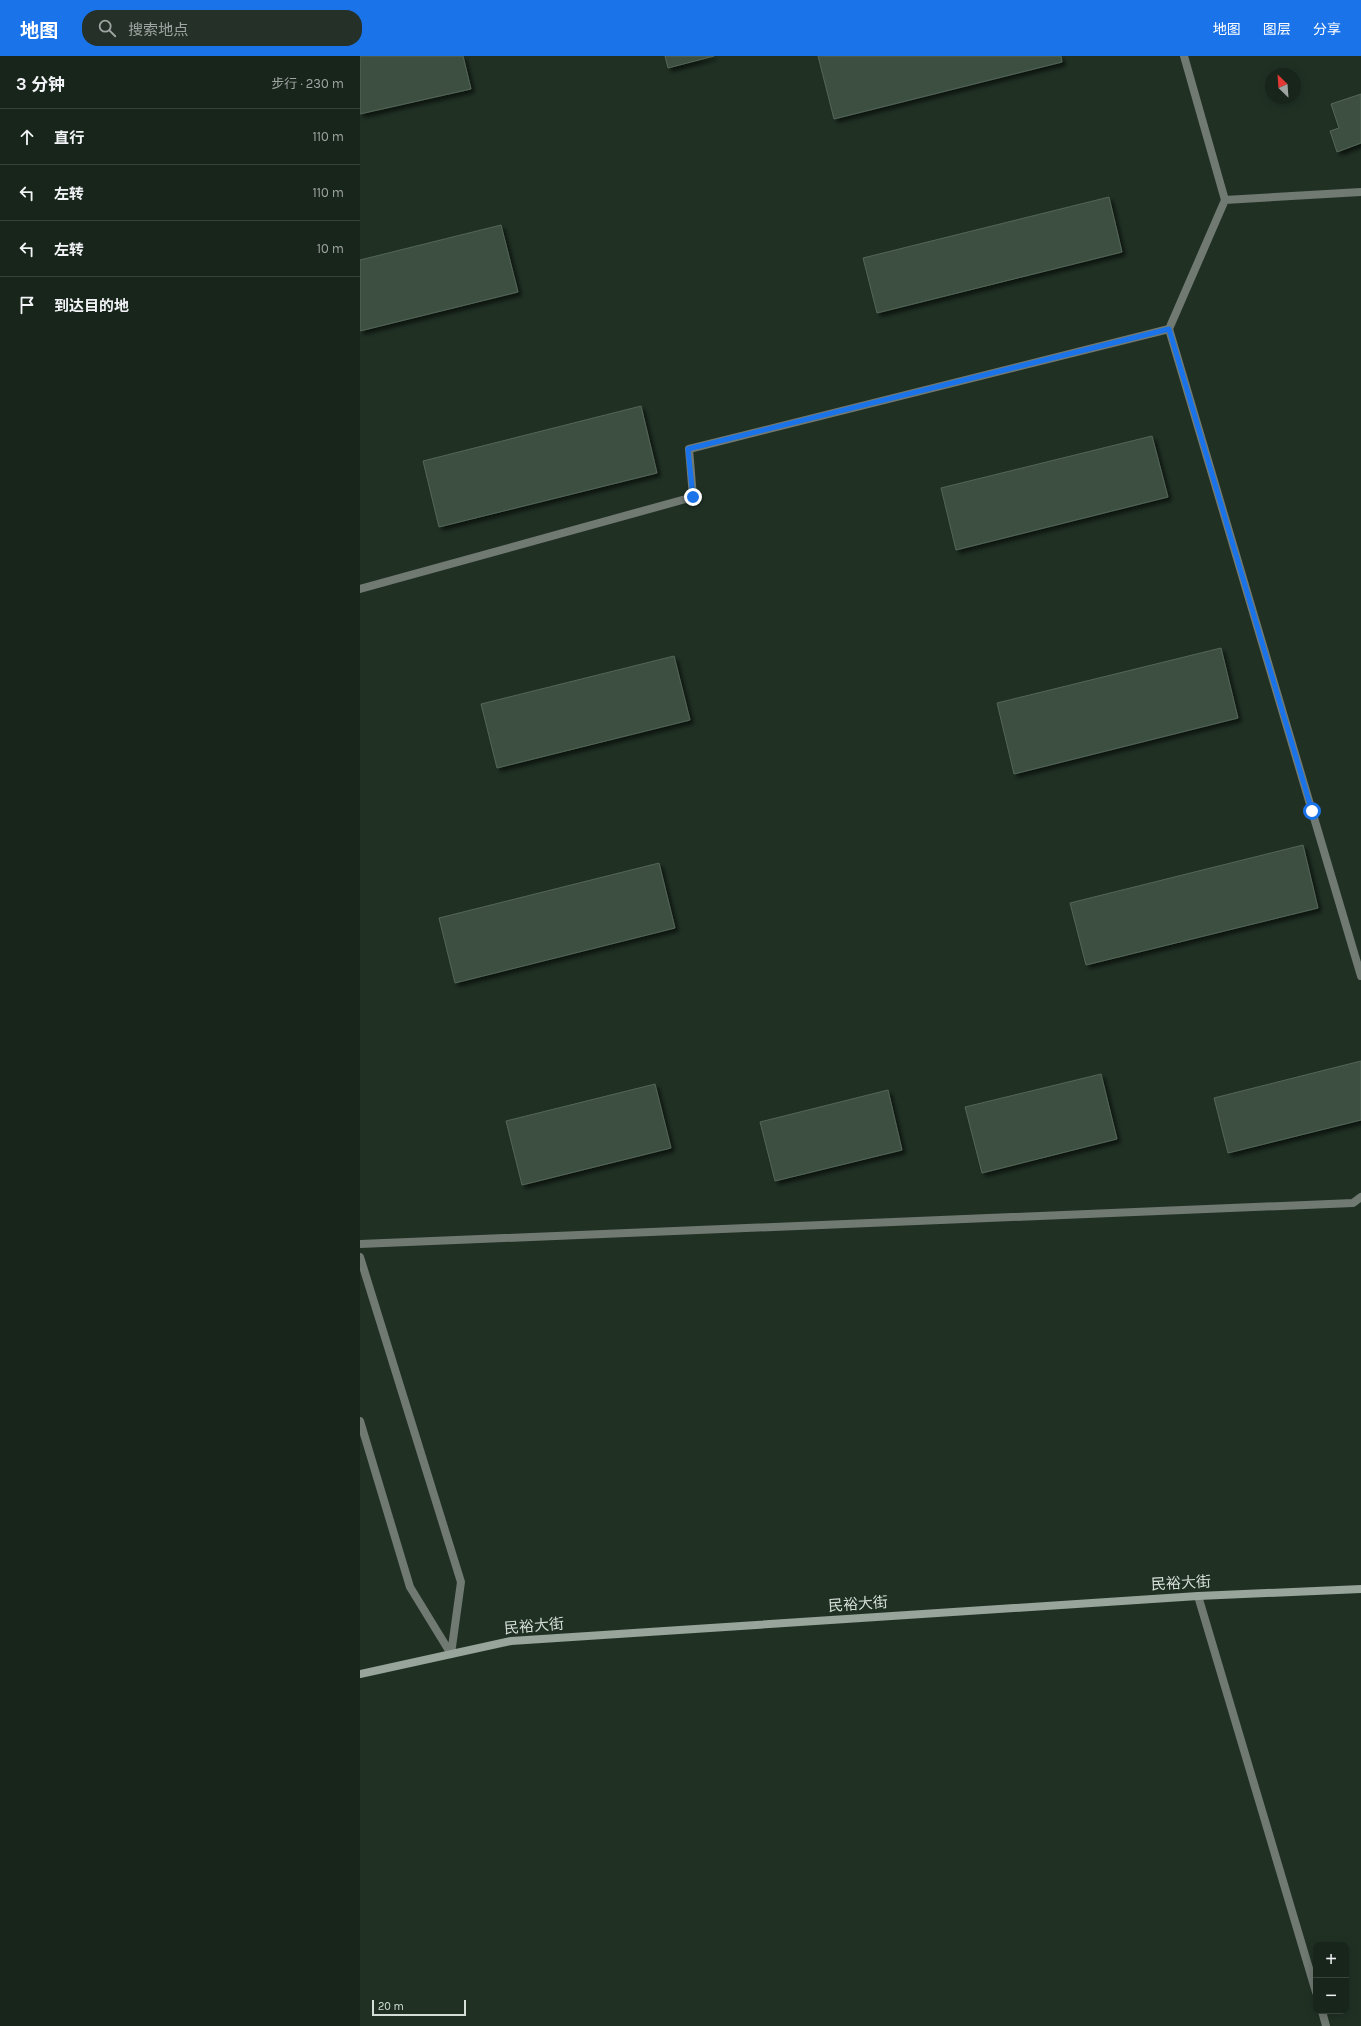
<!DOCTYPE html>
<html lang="zh">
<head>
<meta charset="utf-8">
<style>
	body { margin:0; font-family:Karla,"Noto Sans SC",sans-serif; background:#253128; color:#f1f3f6 }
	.controls { position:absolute; right:12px; bottom:12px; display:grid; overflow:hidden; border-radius:8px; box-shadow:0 2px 10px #0003 }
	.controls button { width:36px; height:36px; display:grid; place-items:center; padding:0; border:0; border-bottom:1px solid #36423a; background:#18251b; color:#f1f3f6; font:20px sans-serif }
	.compass { position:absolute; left:905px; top:12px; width:36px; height:36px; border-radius:50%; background:#18251b; box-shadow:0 2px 10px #0003; rotate:335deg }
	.scale { position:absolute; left:12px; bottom:10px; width:94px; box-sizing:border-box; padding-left:4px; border:2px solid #d4dfd7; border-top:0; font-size:11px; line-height:14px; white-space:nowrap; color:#d4dfd7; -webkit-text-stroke:3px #203124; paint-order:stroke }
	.stop { position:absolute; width:12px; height:12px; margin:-9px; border:3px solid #1a73e8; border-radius:50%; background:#fff }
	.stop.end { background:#1a73e8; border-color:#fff; box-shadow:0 1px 4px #0008 }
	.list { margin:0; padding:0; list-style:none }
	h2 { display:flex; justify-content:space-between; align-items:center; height:52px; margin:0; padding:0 16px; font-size:17px }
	h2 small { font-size:13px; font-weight:400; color:#9fa5a3 }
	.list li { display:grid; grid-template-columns:26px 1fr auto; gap:12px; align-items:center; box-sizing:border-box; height:56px; padding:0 16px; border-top:1px solid #36423a }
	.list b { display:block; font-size:15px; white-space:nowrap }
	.list em { font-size:13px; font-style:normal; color:#9fa5a3 }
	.icon { flex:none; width:22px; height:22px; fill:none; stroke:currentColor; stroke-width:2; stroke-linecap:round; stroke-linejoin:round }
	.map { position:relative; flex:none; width:1001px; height:1970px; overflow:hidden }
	header { display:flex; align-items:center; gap:24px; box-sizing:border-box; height:56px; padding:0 20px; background:#1a73e8; color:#fff }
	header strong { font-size:19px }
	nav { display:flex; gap:22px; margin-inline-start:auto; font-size:14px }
	.search { width:280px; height:36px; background:#253128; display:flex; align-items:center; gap:10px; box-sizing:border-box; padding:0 14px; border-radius:16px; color:#9fa5a3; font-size:15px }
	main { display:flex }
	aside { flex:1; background:#18251b }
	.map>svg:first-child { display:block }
	.building { fill:#3d4f41; stroke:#536658; filter:url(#shadow) }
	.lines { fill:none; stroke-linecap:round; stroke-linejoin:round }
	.minor { stroke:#717973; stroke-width:8 }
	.tertiary { stroke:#717973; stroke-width:8 }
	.secondary { stroke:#97a59a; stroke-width:8 }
	.route { stroke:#1a73e8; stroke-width:5 }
	.labels { text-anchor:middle; stroke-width:3; stroke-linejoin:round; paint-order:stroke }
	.street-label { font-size:15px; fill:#d4dfd7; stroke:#203124 }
</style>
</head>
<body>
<header>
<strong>地图</strong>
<div class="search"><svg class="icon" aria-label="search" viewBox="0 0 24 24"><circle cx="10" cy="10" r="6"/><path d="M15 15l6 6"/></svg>搜索地点</div>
<nav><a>地图</a><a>图层</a><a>分享</a></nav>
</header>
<main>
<aside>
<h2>3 分钟<small>步行 · 230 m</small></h2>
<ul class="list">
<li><svg class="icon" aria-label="ahead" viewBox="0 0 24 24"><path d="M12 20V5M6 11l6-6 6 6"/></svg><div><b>直行</b></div><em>110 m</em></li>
<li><svg class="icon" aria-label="left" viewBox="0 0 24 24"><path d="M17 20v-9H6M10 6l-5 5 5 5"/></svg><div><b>左转</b></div><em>110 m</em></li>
<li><svg class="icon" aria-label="left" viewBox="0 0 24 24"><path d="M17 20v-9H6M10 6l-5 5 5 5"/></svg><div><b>左转</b></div><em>10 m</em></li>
<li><svg class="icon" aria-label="arrive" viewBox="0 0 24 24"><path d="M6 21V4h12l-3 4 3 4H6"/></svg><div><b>到达目的地</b></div></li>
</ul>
</aside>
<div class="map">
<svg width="1001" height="1970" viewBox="0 0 1001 1970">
	<defs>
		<filter id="shadow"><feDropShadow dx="3.5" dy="3.5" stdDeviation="2" flood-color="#0009"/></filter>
	</defs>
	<rect width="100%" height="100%" fill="#203124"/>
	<path class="building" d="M0,0H103L111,33L0,58Z
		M305,0H354L308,12Z
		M458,0H701L702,6L474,63Z
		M1001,38V87L977,96L970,75L979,72L971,48Z
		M749,141L762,196L517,257L503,202Z
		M141,169L158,236L0,275V204Z
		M281,350L297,417L79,471L63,405Z
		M792,380L808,441L596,494L581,432Z
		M861,592L878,662L654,718L637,647Z
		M314,600L330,664L137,712L121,648Z
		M943,789L958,852L726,909L710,847Z
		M299,807L315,872L95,927L79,862Z
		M1001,1005V1064L868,1097L854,1042Z
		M741,1018L757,1083L622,1117L605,1051Z
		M295,1028L311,1092L162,1129L146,1065Z
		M528,1034L542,1094L415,1125L400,1066Z"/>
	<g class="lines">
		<path class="minor" d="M824,0L865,144L809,273L1001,920
			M865,144L1001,136
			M0,533L333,441L329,393L809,273
			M0,1188L993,1147L1001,1141
			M838,1540L956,1936
			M962,1955L966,1970"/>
		<path class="tertiary" d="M0,1201L101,1526L91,1598
			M0,1365L50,1531L91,1598"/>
		<path class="secondary" d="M0,1618L151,1585L838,1540L1001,1533"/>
	</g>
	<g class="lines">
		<path class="route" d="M333,441L328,393L809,273L952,755"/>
	</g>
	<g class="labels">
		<g class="street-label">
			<text transform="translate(821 1527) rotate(-3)" y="5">民裕大街</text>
			<text transform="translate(498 1548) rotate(-4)" y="5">民裕大街</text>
			<text transform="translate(174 1570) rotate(-5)" y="5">民裕大街</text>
		</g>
	</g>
</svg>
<div class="controls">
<button>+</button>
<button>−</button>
</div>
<svg class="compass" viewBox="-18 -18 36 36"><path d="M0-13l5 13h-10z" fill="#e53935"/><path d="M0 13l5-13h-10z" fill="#9fa5a3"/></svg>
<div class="scale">20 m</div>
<div class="stop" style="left:952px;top:755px"></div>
<div class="stop end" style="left:333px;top:441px"></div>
</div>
</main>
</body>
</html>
